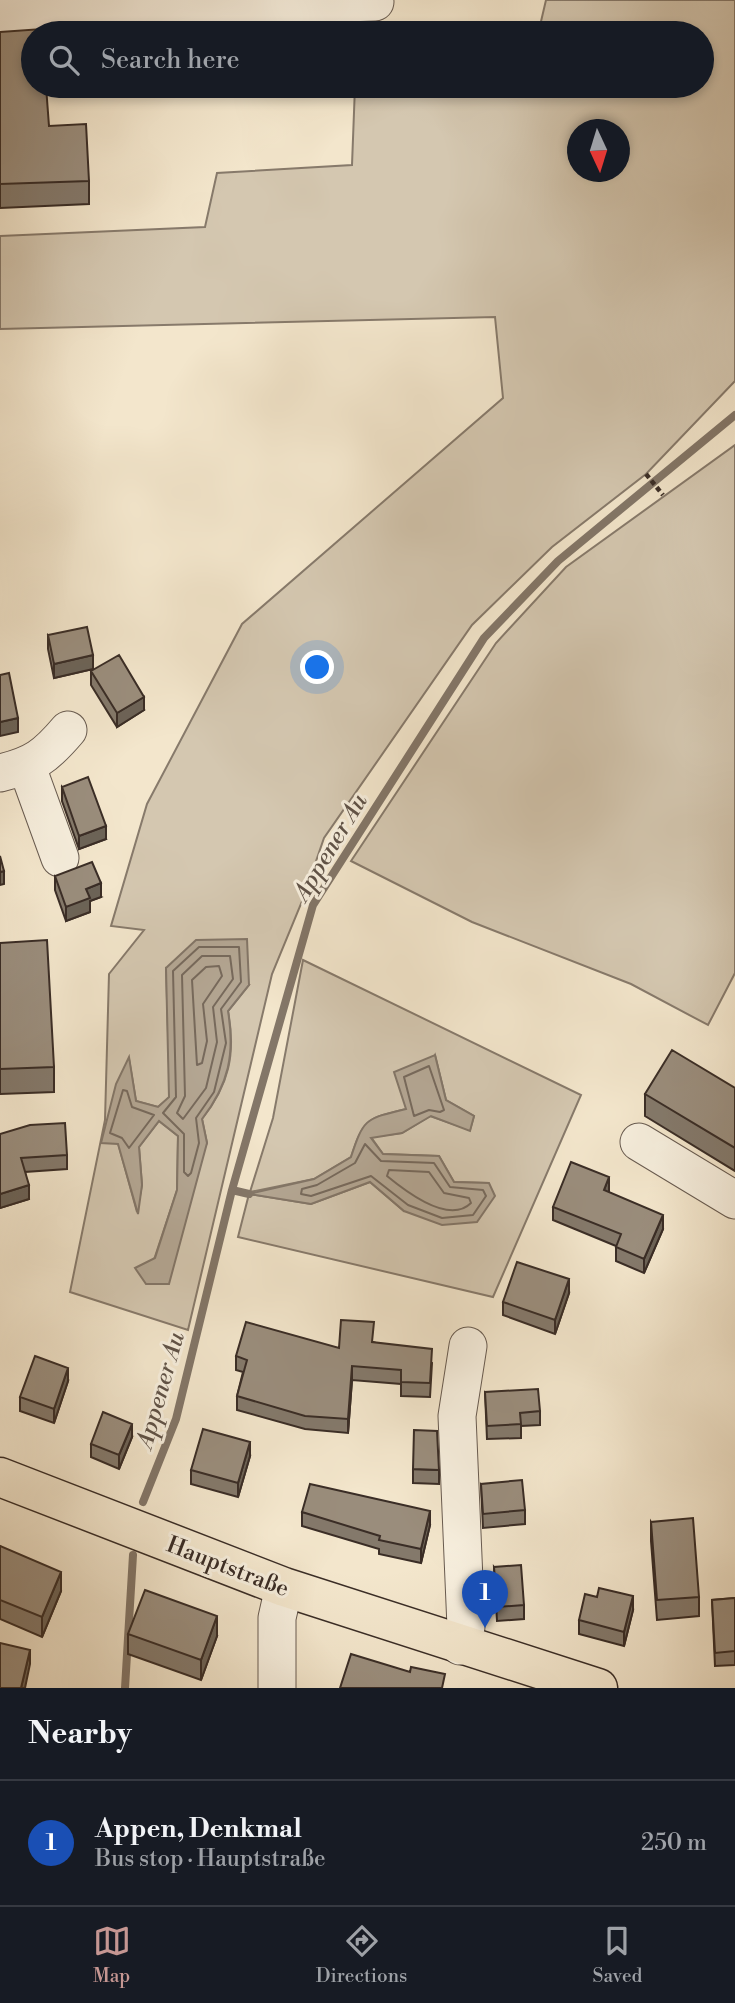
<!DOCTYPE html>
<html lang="en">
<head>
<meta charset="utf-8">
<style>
	body { margin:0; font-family:"Libre Bodoni",serif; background:#20242c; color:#f1f3f6 }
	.compass { position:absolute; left:567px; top:119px; width:63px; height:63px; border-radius:50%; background:#171b24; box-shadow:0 4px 10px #0003; rotate:176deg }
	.you { position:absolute; left:318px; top:668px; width:24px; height:24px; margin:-18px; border:5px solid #fff; border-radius:50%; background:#1a73e8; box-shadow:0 0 0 10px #1a73e833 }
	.badge { display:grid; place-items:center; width:46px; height:46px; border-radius:50%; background:#c59692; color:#fff; font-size:23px; font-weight:700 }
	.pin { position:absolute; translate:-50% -58px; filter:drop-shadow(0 2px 4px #0008) }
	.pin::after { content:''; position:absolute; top:37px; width:24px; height:21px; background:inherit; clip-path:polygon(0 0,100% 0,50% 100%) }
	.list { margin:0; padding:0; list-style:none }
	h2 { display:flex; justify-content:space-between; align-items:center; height:91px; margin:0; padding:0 28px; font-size:30px }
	h2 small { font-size:23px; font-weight:400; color:#9ea1a6 }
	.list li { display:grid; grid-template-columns:46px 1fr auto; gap:21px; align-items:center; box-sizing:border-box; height:126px; padding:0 28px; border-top:2px solid #363941 }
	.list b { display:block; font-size:26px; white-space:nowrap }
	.list p { margin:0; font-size:23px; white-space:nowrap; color:#9ea1a6 }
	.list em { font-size:23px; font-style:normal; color:#9ea1a6 }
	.icon { flex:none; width:38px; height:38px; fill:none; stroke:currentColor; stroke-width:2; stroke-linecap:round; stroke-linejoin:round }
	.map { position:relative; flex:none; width:735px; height:1688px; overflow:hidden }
	.search { position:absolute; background:#171b24; box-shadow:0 4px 10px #0003; left:21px; right:21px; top:21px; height:77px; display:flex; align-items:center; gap:18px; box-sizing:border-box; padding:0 24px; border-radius:38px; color:#9ea1a6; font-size:26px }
	.sheet { height:217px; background:#171b24 }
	nav { display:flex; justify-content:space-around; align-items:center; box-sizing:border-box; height:98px; border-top:2px solid #363941; background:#171b24; font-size:19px; color:#9ea1a6 }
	nav a { display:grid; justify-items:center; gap:4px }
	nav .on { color:#c59692 }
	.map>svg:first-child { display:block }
	.green { fill:#d4c7b0; stroke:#877a6b; stroke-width:2; fill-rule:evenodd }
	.water { fill:#b4a794; stroke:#837668; stroke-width:2 }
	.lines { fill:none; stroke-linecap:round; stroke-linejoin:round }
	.shore { stroke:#776a5d; stroke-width:2 }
	.stream { stroke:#837668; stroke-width:8 }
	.minor-casing { stroke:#685b50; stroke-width:39 }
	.major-casing { stroke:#3a2d26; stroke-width:41 }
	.path { stroke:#3a2d26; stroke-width:4.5; stroke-dasharray:5 3.5; stroke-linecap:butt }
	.minor { stroke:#f7efde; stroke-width:37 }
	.major { stroke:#f3e6cc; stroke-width:38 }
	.wall { fill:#84796b; stroke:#3a2d26; stroke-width:2 }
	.shaded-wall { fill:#6c6357; stroke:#3a2d26; stroke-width:2 }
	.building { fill:#9a8d7c; stroke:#3a2d26; stroke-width:2 }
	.labels { text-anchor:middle; stroke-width:6; stroke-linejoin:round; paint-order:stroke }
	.street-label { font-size:23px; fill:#3a2d26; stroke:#f7efde }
	.water-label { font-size:24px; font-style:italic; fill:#5f5247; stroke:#f7efde }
</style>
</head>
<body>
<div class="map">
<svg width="735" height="1688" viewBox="0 0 735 1688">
	<rect width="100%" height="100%" fill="#f3e6cc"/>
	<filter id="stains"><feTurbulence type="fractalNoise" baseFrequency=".00286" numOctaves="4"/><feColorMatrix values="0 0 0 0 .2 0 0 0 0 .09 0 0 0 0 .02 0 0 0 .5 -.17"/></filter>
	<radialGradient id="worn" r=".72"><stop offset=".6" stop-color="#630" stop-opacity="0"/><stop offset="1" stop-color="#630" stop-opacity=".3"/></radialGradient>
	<path class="green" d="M546,0H735V381L646,474L552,547L472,625L324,838L303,899L272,974L188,1330L70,1292L105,1120L109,974L144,930L111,926L147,804L242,624L503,398L495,317L0,329V236L205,227L217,173L352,165L355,86H702V33H358V29L539,30ZM578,130H620V172H578ZM166,968L249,985L228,1011C236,1054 229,1085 202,1119L207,1143L146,1284L177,1190L178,1136L159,1121L139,1147L142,1185L137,1212L118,1143L101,1142L129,1059L136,1101L158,1107L170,1097Z
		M735,445V973L708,1025L631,984L472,922L351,861L496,643L566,567Z
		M303,960L581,1095L493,1297L238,1237L249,1194L311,1204L370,1182L404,1211L489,1183L454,1182L439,1156L383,1154L371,1137L402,1133L430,1116L470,1130L474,1116L446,1100L435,1055L406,1109C368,1118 363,1119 351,1157L314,1179L250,1192L273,1118Z"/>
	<path class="water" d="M247,939L249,985L228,1011C235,1054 229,1084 202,1119L207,1143L169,1284H146L135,1268L155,1258L177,1190L178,1136L159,1121L139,1147L142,1185L138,1214L118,1144L101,1143L116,1084L129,1057L136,1101L158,1107L169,1097L166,968L196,940Z
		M435,1055L446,1100L474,1116L470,1131L431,1116L402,1133L371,1138L383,1154L439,1156L454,1182L489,1183L495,1196L477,1222L442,1225L404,1211L370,1182L311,1204L249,1194L314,1179L351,1157C364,1117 366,1119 406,1109L394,1072Z"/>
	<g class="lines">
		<path class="shore" d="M199,947H239L241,982L221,1009L226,1043L214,1092L196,1118L199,1143L191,1173L188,1176L184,1172V1134L163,1113L176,1097L173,971Z
			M202,956H230L233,979L213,1007L217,1042L206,1088L183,1119L177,1113L185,1096L182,975Z
			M219,966L222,976L203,1004L207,1041L202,1063L197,1065L192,980L206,967Z
			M429,1066L444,1110L440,1112L429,1110L414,1116L404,1077Z
			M123,1090L127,1091L132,1107L154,1115L129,1148L122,1138L110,1133Z
			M365,1144L381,1161L434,1163L450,1187L483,1190L486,1196L473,1215L442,1218L408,1205L371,1176L311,1196L301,1194L302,1189L317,1185L355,1163Z
			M389,1170L429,1172L444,1193L469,1198L471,1203C449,1225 404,1190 387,1176Z"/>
		<path class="stream" d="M232,1190L249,1194
			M143,1502L176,1419L232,1190L313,905L484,638L558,561L735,415
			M125,1688L133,1555"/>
		<defs>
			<path id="minor" d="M0,14L375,2
				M27,767L60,858
				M0,773C34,765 46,756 68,730
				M639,1142L735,1200
				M460,1646L466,1627L457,1416L468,1346
				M277,1688V1618L284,1587"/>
			<path id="major" d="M0,1477L284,1587L598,1688"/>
		</defs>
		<use href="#minor" class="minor-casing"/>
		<use href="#major" class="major-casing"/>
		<path class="path" d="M646,474L663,495"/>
		<use href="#minor" class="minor"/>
		<use href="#major" class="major"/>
	</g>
	<path class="wall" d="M0,32L49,126L89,181V204L0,208Z
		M48,635L93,669L54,678L48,649Z
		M91,671L144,710L117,727L91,685Z
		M62,787L106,839L79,849L62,801Z
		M55,876L101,897L90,901V912L66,921L55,890Z
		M0,943L54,1067V1092L0,1094Z
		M735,1088V1171L645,1116V1094Z
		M0,1134L67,1155V1169L25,1172L29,1199L0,1208Z
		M609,1191V1192L663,1229L644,1273L616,1261V1246L553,1220V1207Z
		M569,1293L555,1334L503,1315V1302Z
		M373,1342L432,1363L430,1397L401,1396V1384L352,1380L348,1433L305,1429L237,1410V1396L243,1372L236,1370V1356L339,1348Z
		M68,1381L54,1423L20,1411V1397Z
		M485,1392L540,1411V1425L521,1426V1438L487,1439Z
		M132,1437L119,1469L91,1457V1444Z
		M250,1456L238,1497L191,1484V1470Z
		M413,1469L439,1470V1484L413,1483Z
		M481,1484L525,1510V1524L483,1528Z
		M302,1512L430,1525L421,1563L379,1554V1549L302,1526Z
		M651,1522L699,1597V1616L657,1620L651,1541Z
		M0,1546L61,1591L42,1637L0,1619Z
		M494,1567L524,1605V1619L497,1621Z
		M735,1598V1665L715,1666L712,1600Z
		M633,1610L624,1646L579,1634V1620Z
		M128,1634L217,1636L201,1680L128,1654Z"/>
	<path class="shaded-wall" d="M93,655V669L54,678V664Z
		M144,697V710L117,727V713Z
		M18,718V732L0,736V722Z
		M106,826V839L79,849V836Z
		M4,871V884L0,885V872Z
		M101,883V897L90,901V912L66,921V907L86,889Z
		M609,1177V1191L604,1204V1190Z
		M29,1185V1199L0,1208V1194Z
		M663,1215V1229L644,1273V1259Z
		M569,1279V1293L555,1334V1320Z
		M352,1366V1380L348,1433V1419Z
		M68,1368V1381L54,1423V1409Z
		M132,1424V1437L119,1469V1455Z
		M250,1442V1456L238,1497V1483Z
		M430,1511V1525L421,1563V1549Z
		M61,1572V1591L42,1637V1617Z
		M633,1596V1610L624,1646V1632Z
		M217,1616V1636L201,1680V1660Z
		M30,1650V1664L25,1688H21Z"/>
	<path class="building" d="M42,29V33H33V86H46L49,126L86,124L89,181L0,184V32Z
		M87,627L93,655L54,664L48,635Z
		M119,655L144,697L117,713L91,671Z
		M9,673L18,718L0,722V675Z
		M88,777L106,826L79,836L62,787Z
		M0,856L4,871L0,872Z
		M92,862L101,883L86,889L90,898L66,907L55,876Z
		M47,940L54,1067L0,1069V943Z
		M672,1050L735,1088V1148L645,1094Z
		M65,1123L67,1155L21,1158L29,1185L0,1194V1134L30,1125Z
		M571,1162L609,1177L604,1190L663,1215L644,1259L616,1247L621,1234L553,1207Z
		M517,1262L569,1279L555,1320L503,1302Z
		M341,1320L374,1322L372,1342L432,1349L430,1383L401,1382V1370L352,1366L348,1419L305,1416L237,1396L247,1360L236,1356L246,1322L339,1348Z
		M35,1356L68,1368L54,1409L20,1397Z
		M538,1389L540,1411L520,1413L521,1424L487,1426L485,1392Z
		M103,1412L132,1424L119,1455L91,1444Z
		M203,1429L250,1442L238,1483L191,1470Z
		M414,1430L437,1431L439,1470L413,1469Z
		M522,1480L525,1510L483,1514L481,1484Z
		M310,1484L430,1511L421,1549L379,1540L380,1536L302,1512Z
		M693,1518L699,1597L657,1600L651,1522Z
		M0,1546L61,1572L42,1617L0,1600Z
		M521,1565L524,1605L497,1607L494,1567Z
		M599,1588L633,1596L624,1632L579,1620L585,1594L597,1597Z
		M145,1590L217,1616L201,1660L128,1634Z
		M735,1598V1651L715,1653L712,1600Z
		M0,1643L30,1650L21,1688H0Z
		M351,1654L410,1672L411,1667L445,1674L442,1688H340Z"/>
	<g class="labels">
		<g class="street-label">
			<text transform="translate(228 1566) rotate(21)" y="8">Hauptstraße</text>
		</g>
		<g class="water-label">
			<text transform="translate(330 847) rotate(-59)" y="8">Appener Au</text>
			<text transform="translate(160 1390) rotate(-74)" y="8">Appener Au</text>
		</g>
	</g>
	<rect width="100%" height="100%" filter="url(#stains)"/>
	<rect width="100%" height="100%" fill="url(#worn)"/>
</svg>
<svg class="compass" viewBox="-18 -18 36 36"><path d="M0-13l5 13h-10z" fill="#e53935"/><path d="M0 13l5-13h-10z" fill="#9ea1a6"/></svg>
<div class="you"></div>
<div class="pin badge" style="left:485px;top:1628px;background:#1a4fb4">1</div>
<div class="search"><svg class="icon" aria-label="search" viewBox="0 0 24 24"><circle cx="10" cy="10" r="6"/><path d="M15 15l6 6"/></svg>Search here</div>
</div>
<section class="sheet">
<h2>Nearby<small></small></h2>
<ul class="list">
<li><span class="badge" style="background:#1a4fb4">1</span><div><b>Appen, Denkmal</b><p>Bus stop · Hauptstraße</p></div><em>250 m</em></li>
</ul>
</section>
<nav>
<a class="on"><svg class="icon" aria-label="map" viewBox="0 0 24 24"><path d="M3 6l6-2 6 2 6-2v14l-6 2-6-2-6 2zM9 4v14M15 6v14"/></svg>Map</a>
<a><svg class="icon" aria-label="directions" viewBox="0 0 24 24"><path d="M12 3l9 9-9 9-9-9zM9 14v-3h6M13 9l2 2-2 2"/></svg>Directions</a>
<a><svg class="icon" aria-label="saved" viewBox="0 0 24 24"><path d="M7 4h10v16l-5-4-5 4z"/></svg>Saved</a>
</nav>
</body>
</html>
